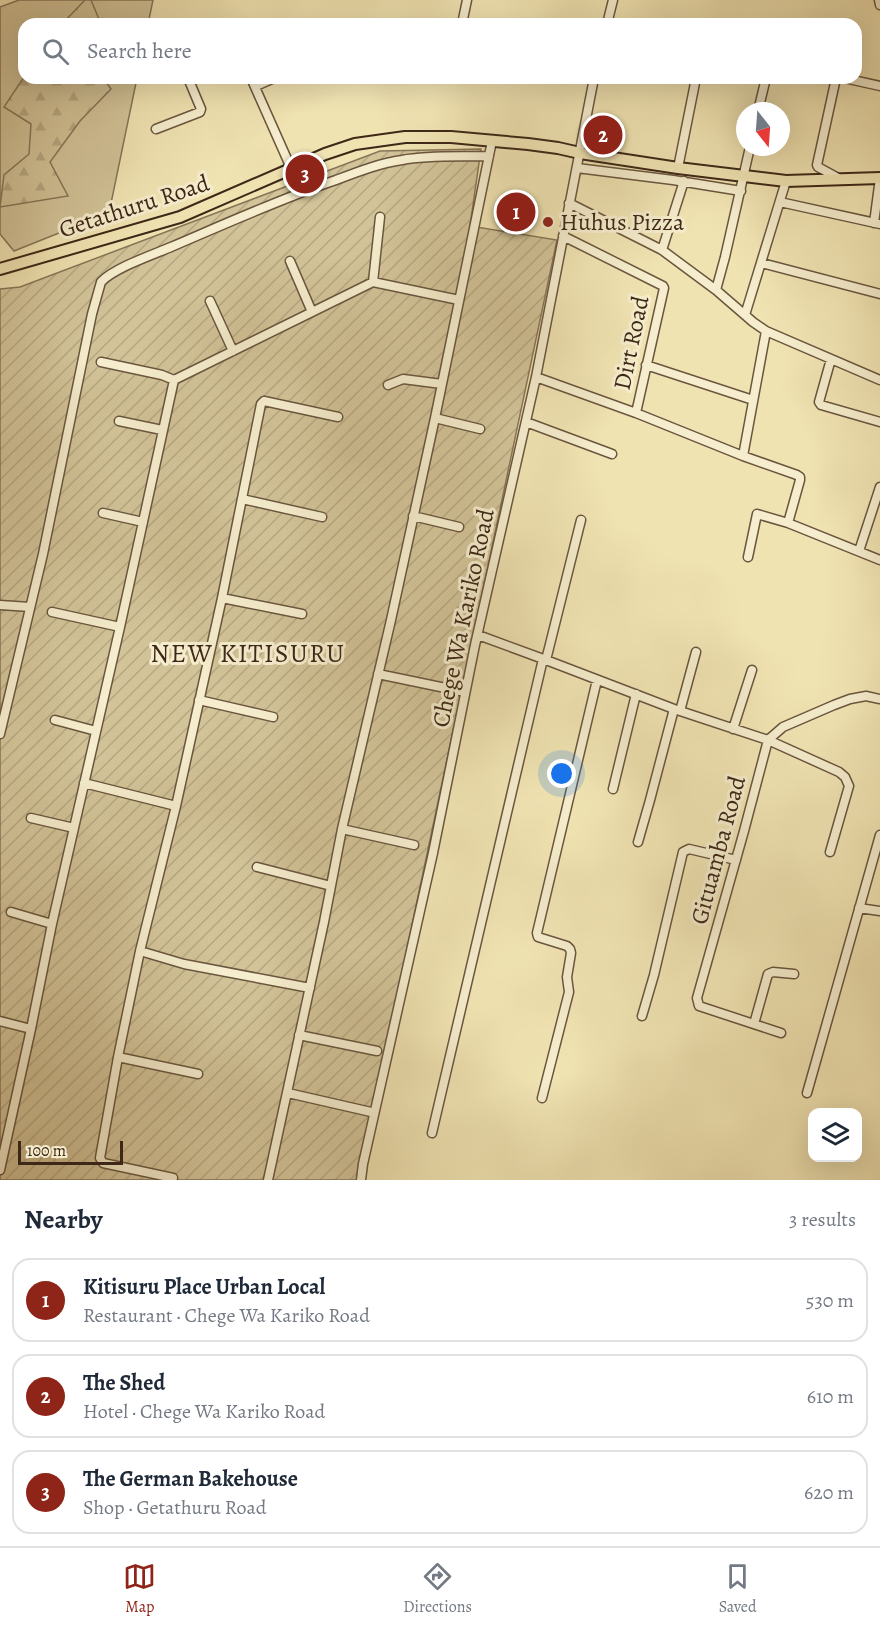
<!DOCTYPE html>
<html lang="en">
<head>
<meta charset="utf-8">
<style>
	body { margin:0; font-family:Alegreya,serif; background:#f2f2f3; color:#1f2937 }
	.controls { position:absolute; right:18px; bottom:18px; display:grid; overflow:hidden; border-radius:12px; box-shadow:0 6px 24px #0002 }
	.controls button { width:54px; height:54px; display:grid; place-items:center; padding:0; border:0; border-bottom:2px solid #e0e1e3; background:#fff; color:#1f2937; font:30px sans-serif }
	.compass { position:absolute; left:736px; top:102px; width:54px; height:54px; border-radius:50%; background:#fff; box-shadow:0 6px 24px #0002; rotate:163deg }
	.scale { position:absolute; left:18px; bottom:15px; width:105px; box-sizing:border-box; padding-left:6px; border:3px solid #3d2717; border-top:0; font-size:16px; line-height:21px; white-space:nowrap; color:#3d2717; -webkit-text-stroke:4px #f5edcd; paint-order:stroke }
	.you { position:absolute; left:562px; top:774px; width:21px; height:21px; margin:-15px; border:4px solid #fff; border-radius:50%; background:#1a73e8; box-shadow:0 0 0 9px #1a73e833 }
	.badge { display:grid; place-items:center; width:39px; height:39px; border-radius:50%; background:#8f2418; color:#fff; font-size:20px; font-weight:700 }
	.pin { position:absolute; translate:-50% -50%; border:3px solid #fff; box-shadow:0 2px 6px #0006 }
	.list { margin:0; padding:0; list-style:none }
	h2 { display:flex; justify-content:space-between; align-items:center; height:78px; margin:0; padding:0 24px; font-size:26px }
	h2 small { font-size:20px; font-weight:400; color:#747a83 }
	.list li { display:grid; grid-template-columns:39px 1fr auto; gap:18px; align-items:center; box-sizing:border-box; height:84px; margin:0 12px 12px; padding:0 12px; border:2px solid #e0e1e3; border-radius:18px }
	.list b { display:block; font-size:22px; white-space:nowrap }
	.list p { margin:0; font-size:20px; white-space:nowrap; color:#747a83 }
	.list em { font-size:20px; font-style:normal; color:#747a83 }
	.icon { flex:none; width:33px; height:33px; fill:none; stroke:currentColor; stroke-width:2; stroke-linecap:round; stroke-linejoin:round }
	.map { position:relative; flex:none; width:880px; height:1180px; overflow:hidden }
	.search { position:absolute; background:#fff; box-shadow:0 6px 24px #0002; left:18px; right:18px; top:18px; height:66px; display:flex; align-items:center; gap:15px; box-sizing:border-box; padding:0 21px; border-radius:18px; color:#747a83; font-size:22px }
	.sheet { height:366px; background:#fff }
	nav { display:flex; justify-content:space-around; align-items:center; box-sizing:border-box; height:84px; border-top:2px solid #e0e1e3; background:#fff; font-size:16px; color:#747a83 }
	nav a { display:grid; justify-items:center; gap:3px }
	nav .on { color:#8f2418 }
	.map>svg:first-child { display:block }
	.grass { fill:#d2c398; stroke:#887558; stroke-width:1.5 }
	.forest { fill:url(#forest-firs); stroke:#887558; stroke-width:1.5 }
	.garden { fill:url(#garden-furrows); stroke:#887558; stroke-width:1.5 }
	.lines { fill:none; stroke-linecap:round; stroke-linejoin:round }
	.minor-casing { stroke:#6a563e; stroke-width:11 }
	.major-casing { stroke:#3d2717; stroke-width:14 }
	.minor { stroke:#f5edcd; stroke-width:8 }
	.major { stroke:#f0e3b2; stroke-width:10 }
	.poi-dot { fill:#8f2418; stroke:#f5edcd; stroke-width:2 }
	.labels { text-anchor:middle; stroke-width:6; stroke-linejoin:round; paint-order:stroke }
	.street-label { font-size:24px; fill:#3d2717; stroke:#f5edcd }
	.poi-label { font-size:24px; fill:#3d2717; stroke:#f5edcd; text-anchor:start }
	.neighbourhood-label { font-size:26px; letter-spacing:1.5px; fill:#3d2717; stroke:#f5edcd }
</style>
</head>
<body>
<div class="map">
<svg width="880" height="1180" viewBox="0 0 880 1180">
	<defs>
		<pattern id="forest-firs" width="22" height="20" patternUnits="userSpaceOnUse" patternTransform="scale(1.5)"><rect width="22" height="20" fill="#d2c398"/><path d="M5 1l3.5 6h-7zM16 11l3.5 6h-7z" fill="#b5a882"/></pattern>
		<pattern id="garden-furrows" width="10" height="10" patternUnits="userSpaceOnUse" patternTransform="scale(1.5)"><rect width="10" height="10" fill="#d2c398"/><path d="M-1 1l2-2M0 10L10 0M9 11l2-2" fill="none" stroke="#b5a882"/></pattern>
	</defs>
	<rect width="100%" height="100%" fill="#f0e3b2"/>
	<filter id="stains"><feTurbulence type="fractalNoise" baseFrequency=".00333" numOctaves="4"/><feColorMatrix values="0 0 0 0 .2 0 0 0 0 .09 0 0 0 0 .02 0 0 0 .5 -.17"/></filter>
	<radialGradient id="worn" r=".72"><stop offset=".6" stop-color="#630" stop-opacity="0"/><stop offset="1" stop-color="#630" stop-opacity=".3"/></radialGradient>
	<path class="grass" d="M19,0H153L148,24H24V78H137L109,213L14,251L0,234V7Z"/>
	<path class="forest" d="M85,0H91L101,24H62Z
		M24,77L103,78L111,89L80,121L50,162L68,196L0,207L4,175L29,154L31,124L4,107Z"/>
	<path class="garden" d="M481,149L470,226L557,240L358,1180H0V289L20,287L380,151Z"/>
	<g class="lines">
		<defs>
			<path id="minor" d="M879,0L880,5
				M462,24L467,0
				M607,24L613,0
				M251,78L291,168
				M836,78L817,165L818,167L840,179
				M844,78L880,86
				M256,86L274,78
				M758,111L766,78
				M156,129L200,112L201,109L188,78
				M577,168L673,180L741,191
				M678,168L696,78
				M780,202L880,224
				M569,203L662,250L716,290L753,322L766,331L880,380
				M874,223L880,178
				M563,236L663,286L664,288L636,413
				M662,250L684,181
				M290,261L312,312
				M762,263L880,294
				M373,282L380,217
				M716,290L725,257L750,147
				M210,301L233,351
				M745,315L786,181
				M831,359L819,402L821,405L880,422
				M101,362L162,375L174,380
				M646,365L753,400
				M536,377L636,413L743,456L797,475L800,477V480L788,523
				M388,385L403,379L442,384
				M435,418L480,429
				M119,421L162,430
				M526,422L612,454
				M743,456L766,331
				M242,499L322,517
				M103,513L143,522
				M413,516L459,527
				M859,551L880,487
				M748,557L757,514L788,523L880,560
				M222,598L302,614
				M0,605L30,607
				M52,612L120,627
				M478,635L546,660L674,709L768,740L839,772L845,777L849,786L830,852
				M546,660L581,520
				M378,674L460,691
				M199,700L273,717
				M680,711L696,652
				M55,720L96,731
				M733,729L752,670
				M0,734L43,554L92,314L101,282C114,268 152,255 171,247C225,224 280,199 336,180C357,172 380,163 402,160C430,155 460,157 489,156
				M84,783L176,806
				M613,789L636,694
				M31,818L74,828
				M342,829L414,845
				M638,842L650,800L674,709
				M257,867L331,886
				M859,908L880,911
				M11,912L52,924
				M140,951L184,964L310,988
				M642,1016L654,975L683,852L689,849L736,860
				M0,1021L31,1029
				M754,1024L768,974L773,972L794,974
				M781,1033L699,1006L697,998L744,831L768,740L783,727L834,705L850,699L866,696L880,699
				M299,1035L377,1051
				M118,1057L198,1074
				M288,1093L371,1112
				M807,1093L880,835
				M542,1098L569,992L567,977L571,953L570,949L567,946L538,937L537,933L597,680
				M432,1133L543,659
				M0,1170L31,1029L52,924L120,627L174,380L373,282L459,300
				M173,1178L103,1163L100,1158L118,1057L140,951L176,806L222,598L261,404L264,401L338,417
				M268,1180L324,922L342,829L391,620L435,418L492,141
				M361,1180L363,1164L433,853L475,645L536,377L594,78"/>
			<path id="major" d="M0,269L180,217L325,154L355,144L405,137H451L528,144L558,148L580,153L678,168L786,181L880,178"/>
		</defs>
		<use href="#minor" class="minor-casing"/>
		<use href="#major" class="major-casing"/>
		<use href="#minor" class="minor"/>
		<use href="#major" class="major"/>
	</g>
	<circle class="poi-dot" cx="548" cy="222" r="6"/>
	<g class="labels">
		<g class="street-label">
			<text transform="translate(134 206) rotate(-18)" y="8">Getathuru Road</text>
			<text transform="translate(631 343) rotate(-78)" y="8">Dirt Road</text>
			<text transform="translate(463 618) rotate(-78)" y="8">Chege Wa Kariko Road</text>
			<text transform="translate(718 850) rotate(-75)" y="8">Gituamba Road</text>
		</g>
		<g class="poi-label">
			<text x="560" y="230">Huhus Pizza</text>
		</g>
		<g class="neighbourhood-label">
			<text x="248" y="662">NEW KITISURU</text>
		</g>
	</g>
	<rect width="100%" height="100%" filter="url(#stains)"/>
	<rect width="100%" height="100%" fill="url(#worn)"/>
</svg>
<div class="controls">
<button><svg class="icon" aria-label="layers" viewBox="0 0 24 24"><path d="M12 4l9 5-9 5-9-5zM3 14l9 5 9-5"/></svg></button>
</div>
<svg class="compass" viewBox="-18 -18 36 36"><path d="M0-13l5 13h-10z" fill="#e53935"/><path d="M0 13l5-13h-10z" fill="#747a83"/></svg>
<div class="scale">100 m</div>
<div class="you"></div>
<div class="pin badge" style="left:516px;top:212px">1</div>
<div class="pin badge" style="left:603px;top:135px">2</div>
<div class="pin badge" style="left:305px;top:174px">3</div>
<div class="search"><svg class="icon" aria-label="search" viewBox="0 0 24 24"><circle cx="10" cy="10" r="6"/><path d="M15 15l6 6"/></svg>Search here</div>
</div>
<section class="sheet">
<h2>Nearby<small>3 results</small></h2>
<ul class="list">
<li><span class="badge">1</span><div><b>Kitisuru Place Urban Local</b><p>Restaurant · Chege Wa Kariko Road</p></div><em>530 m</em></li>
<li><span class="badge">2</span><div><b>The Shed</b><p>Hotel · Chege Wa Kariko Road</p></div><em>610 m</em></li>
<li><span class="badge">3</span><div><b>The German Bakehouse</b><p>Shop · Getathuru Road</p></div><em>620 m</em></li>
</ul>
</section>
<nav>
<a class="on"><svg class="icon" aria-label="map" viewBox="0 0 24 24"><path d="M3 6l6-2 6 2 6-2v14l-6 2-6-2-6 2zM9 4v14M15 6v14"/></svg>Map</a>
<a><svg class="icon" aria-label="directions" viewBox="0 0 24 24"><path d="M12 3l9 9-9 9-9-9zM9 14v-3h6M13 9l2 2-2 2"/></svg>Directions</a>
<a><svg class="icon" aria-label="saved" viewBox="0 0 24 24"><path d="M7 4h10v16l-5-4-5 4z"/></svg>Saved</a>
</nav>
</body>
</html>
